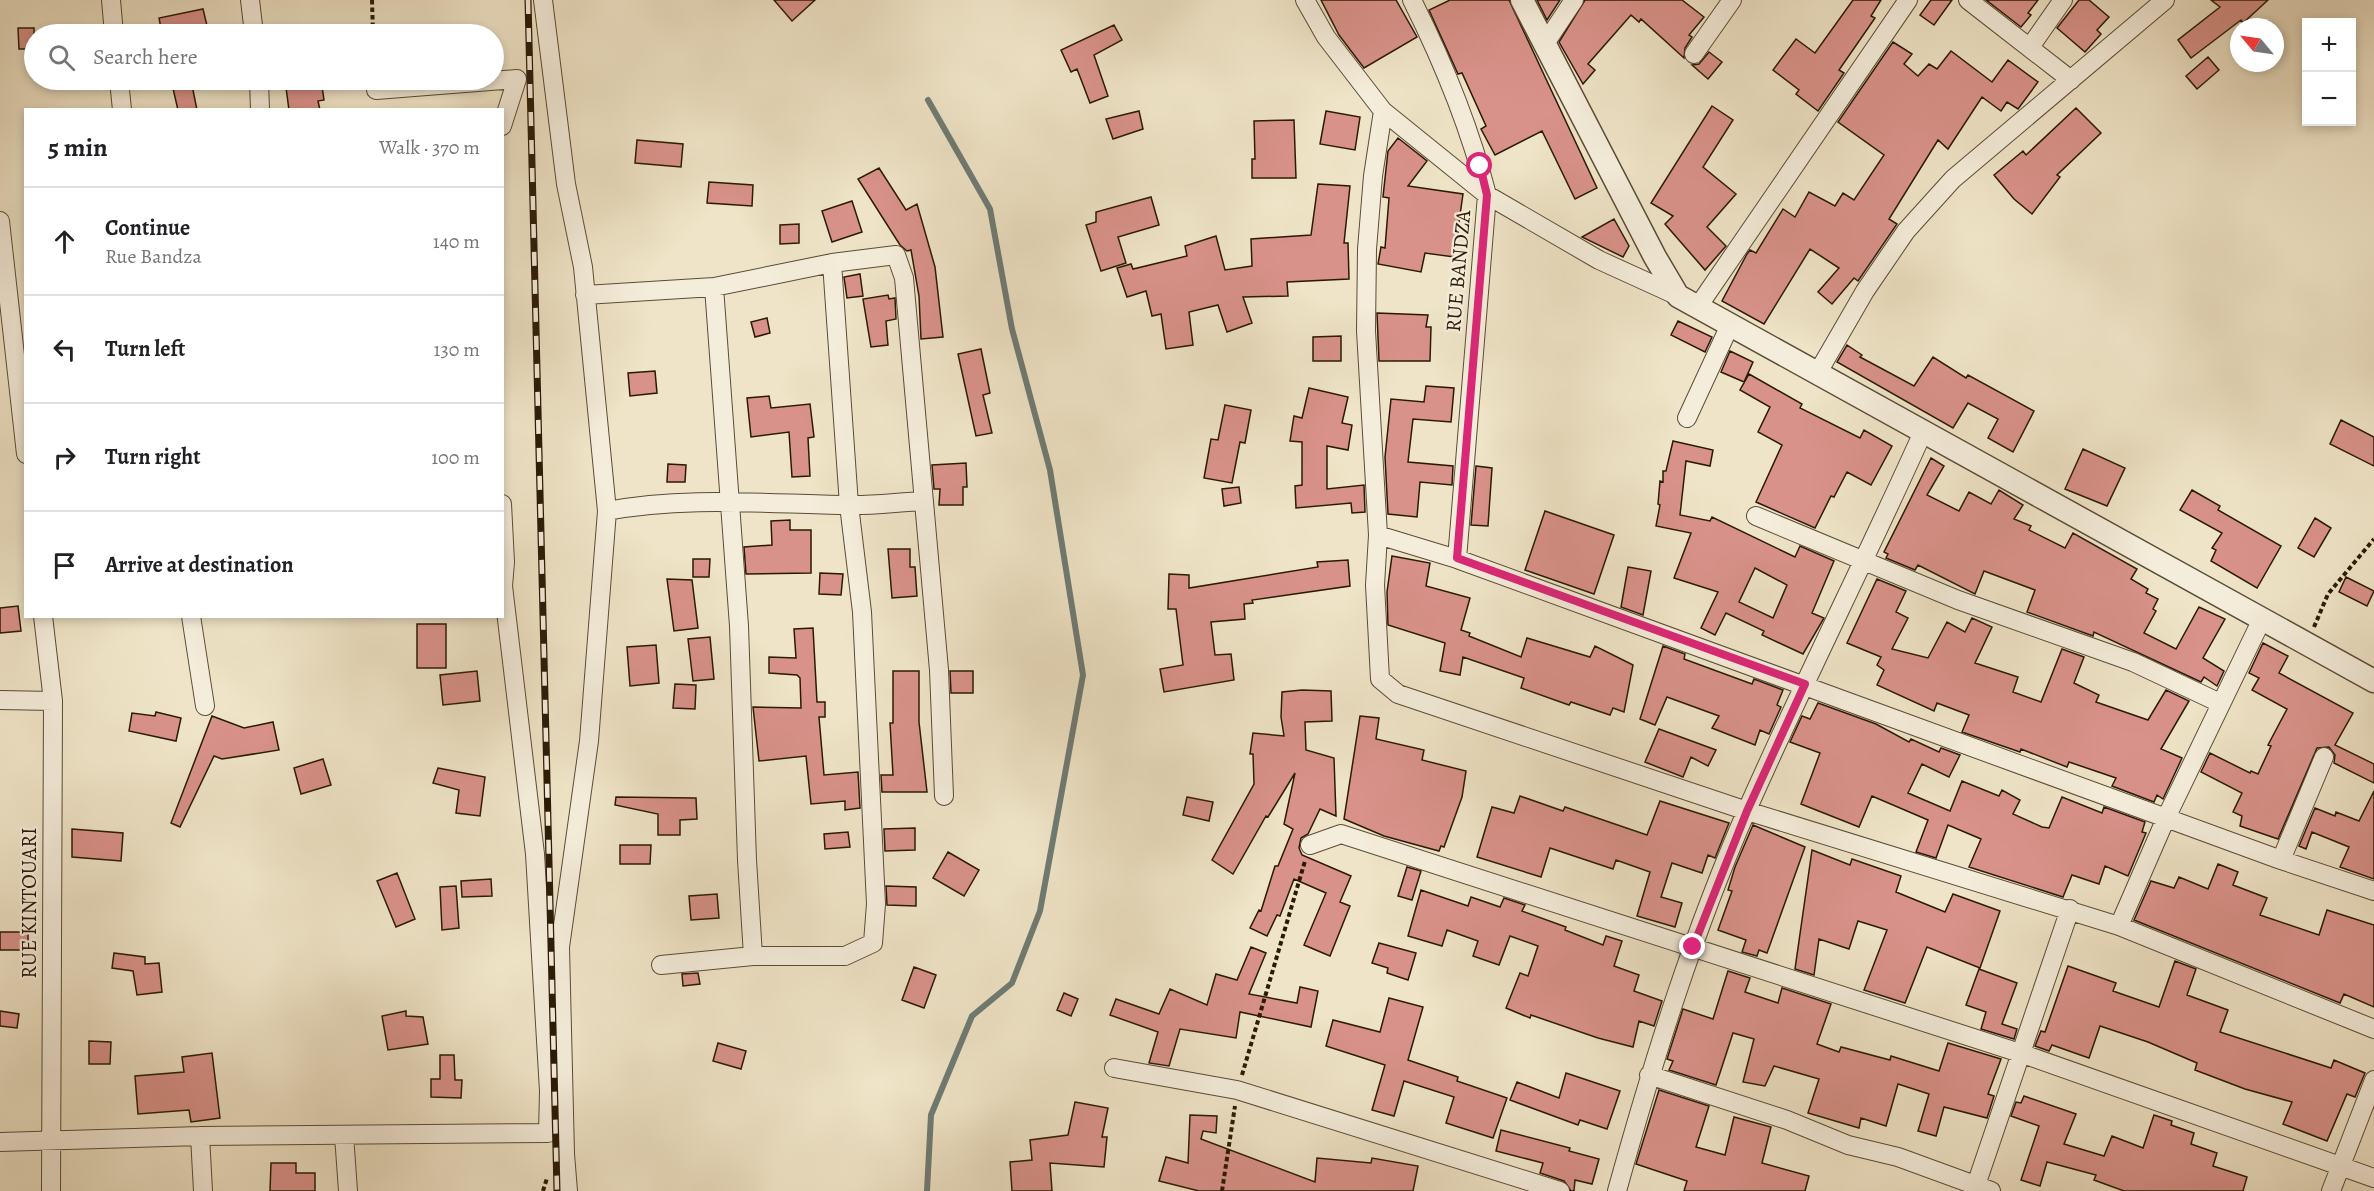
<!DOCTYPE html>
<html lang="en">
<head>
<meta charset="utf-8">
<style>
	body { margin:0; font-family:Alegreya,serif; background:#f2f2f2; color:#202124 }
	.controls { position:absolute; right:18px; top:18px; display:grid; overflow:hidden; border-radius:0px; box-shadow:0 3px 9px #0003 }
	.controls button { width:54px; height:54px; display:grid; place-items:center; padding:0; border:0; border-bottom:2px solid #e0e0e0; background:#fff; color:#202124; font:30px sans-serif }
	.compass { position:absolute; left:2230px; top:18px; width:54px; height:54px; border-radius:50%; background:#fff; box-shadow:0 3px 9px #0003; rotate:299deg }
	.stop { position:absolute; width:18px; height:18px; margin:-14px; border:4px solid #db2777; border-radius:50%; background:#fff }
	.stop.end { background:#db2777; border-color:#fff; box-shadow:0 2px 6px #0008 }
	.list { margin:0; padding:0; list-style:none }
	h2 { display:flex; justify-content:space-between; align-items:center; height:78px; margin:0; padding:0 24px; font-size:26px }
	h2 small { font-size:20px; font-weight:400; color:#757577 }
	.list li { display:grid; grid-template-columns:39px 1fr auto; gap:18px; align-items:center; box-sizing:border-box; height:108px; padding:0 24px; border-top:2px solid #e0e0e0 }
	.list b { display:block; font-size:22px; white-space:nowrap }
	.list p { margin:0; font-size:20px; white-space:nowrap; color:#757577 }
	.list em { font-size:20px; font-style:normal; color:#757577 }
	.icon { flex:none; width:33px; height:33px; fill:none; stroke:currentColor; stroke-width:2; stroke-linecap:round; stroke-linejoin:round }
	.map { position:relative; flex:none; width:2374px; height:1191px; overflow:hidden }
	.search { position:absolute; background:#fff; box-shadow:0 3px 9px #0003; left:24px; top:24px; width:480px; height:66px; display:flex; align-items:center; gap:15px; box-sizing:border-box; padding:0 21px; border-radius:33px; color:#757577; font-size:22px }
	.panel { position:absolute; background:#fff; box-shadow:0 3px 9px #0003; left:24px; top:108px; width:480px; height:510px; border-radius:0px }
	.map>svg:first-child { display:block }
	.lines { fill:none; stroke-linecap:round; stroke-linejoin:round }
	.stream { stroke:#6f7b74; stroke-width:6 }
	.building { fill:#d9928a; stroke:#2a1a05; stroke-width:1.5; fill-rule:evenodd }
	.minor-casing { stroke:#5b4c36; stroke-width:20 }
	.tertiary-casing { stroke:#5b4c36; stroke-width:25 }
	.path { stroke:#2a1a05; stroke-width:4; stroke-dasharray:4.5 3; stroke-linecap:butt }
	.minor { stroke:#f5eddb; stroke-width:18 }
	.tertiary { stroke:#f5eddb; stroke-width:22 }
	.rail-casing { stroke:#2a1a05; stroke-width:7 }
	.rail { stroke:#f5eddb; stroke-width:4.5; stroke-dasharray:14; stroke-linecap:butt }
	.route { stroke:#db2777; stroke-width:8 }
	.labels { text-anchor:middle; stroke-width:4.5; stroke-linejoin:round; paint-order:stroke }
	.street-label { font-size:21px; fill:#2a1a05; stroke:#f5eddb }
</style>
</head>
<body>
<div class="map">
<svg width="2374" height="1191" viewBox="0 0 2374 1191">
	<rect width="100%" height="100%" fill="#efe4c7"/>
	<filter id="stains"><feTurbulence type="fractalNoise" baseFrequency=".00333" numOctaves="4"/><feColorMatrix values="0 0 0 0 .2 0 0 0 0 .09 0 0 0 0 .02 0 0 0 .5 -.17"/></filter>
	<radialGradient id="worn" r=".72"><stop offset=".6" stop-color="#630" stop-opacity="0"/><stop offset="1" stop-color="#630" stop-opacity=".3"/></radialGradient>
	<g class="lines">
		<path class="stream" d="M927,1191L931,1115L972,1016L1012,983L1040,911L1083,675L1050,470L1012,329L990,209L928,100"/>
	</g>
	<path class="building" d="M774,0H815L792,21Z
		M1321,0H1396L1417,37L1364,68L1339,35Z
		M1450,0H1509L1597,188L1575,199L1542,131L1495,155L1481,129L1486,126L1462,73L1458,74L1429,10Z
		M1537,0H1560L1547,20Z
		M1585,0H1682L1704,17L1689,35L1692,37L1685,48L1684,58L1641,19L1639,22L1631,15L1588,64L1595,70L1583,84L1559,42Z
		M1853,0H1881L1871,16L1875,18L1839,70L1844,73L1818,111L1796,94L1799,90L1773,70L1796,39L1815,53Z
		M1931,0H1952L1934,25L1920,15Z
		M1986,0H2038L2028,13L2031,15L2021,27Z
		M2079,0H2089L2109,17L2097,30L2101,34L2085,52L2057,28Z
		M2211,0H2268L2243,23L2241,20L2191,58L2178,40L2220,7Z
		M203,9L209,34H162L159,18Z
		M1114,25L1122,40L1094,55L1108,96L1090,103L1077,69L1071,72L1061,50Z
		M18,28H34V49H19Z
		M1893,42L1912,54L1904,64L1918,76L1929,64L1937,69L1951,51L1992,82L2008,60L2038,82L2018,109L2007,102L2001,111L1982,97L1948,149L1938,140L1889,219L1897,224L1858,281L1854,278L1832,304L1818,292L1839,268L1810,249L1764,324L1722,301L1747,254L1750,250L1756,253L1783,209L1795,217L1809,192L1835,206L1843,193L1854,200L1884,155L1838,122Z
		M1709,52L1722,62L1708,79L1692,65L1699,64Z
		M2208,57L2219,70L2197,89L2186,76Z
		M171,80H191L197,110H178Z
		M285,80H321L324,100L318,101L320,110H289Z
		M1712,106L1733,120L1703,167L1736,194L1707,227L1726,246L1705,270L1665,224L1673,216L1651,203Z
		M2076,108L2101,133L2057,175L2060,177L2032,214L2014,199L1994,175L2023,151L2026,155Z
		M1139,111L1143,129L1113,139L1106,119Z
		M1326,111L1360,117L1355,150L1320,144Z
		M1294,120L1296,178H1252V159H1255L1254,121Z
		M1398,138L1427,161L1408,186L1463,194L1454,257L1425,253L1421,272L1378,264L1381,247L1385,248L1389,198L1383,197L1388,151Z
		M637,140L683,144L681,167L635,163Z
		M879,168L906,210L917,204L935,267L943,337L921,339L919,296L911,250L907,251L900,245L858,179Z
		M709,182L753,185L752,206L707,203Z
		M1318,184L1350,186L1344,243H1348L1349,279L1287,282L1288,296L1243,297L1252,323L1227,332L1218,305L1189,312L1193,345L1166,349L1161,314L1152,316L1146,291L1127,297L1117,268L1131,264L1133,269L1187,256L1185,246L1216,236L1225,270L1252,266L1251,239L1311,235Z
		M1151,197L1159,225L1118,237L1126,263L1101,271L1086,225L1096,222V212Z
		M852,201L862,232L832,242L822,211Z
		M1614,219L1629,246L1623,257L1582,237Z
		M799,224V243L780,244V225Z
		M860,274L863,296L847,298L844,277Z
		M888,295L889,299L895,298L896,319L886,321L888,345L871,347L863,299Z
		M1377,313L1428,315L1426,327H1431L1430,361H1379Z
		M767,318L770,333L755,337L751,322Z
		M1678,321L1712,337L1705,352L1671,335Z
		M1341,336V361H1313V337Z
		M1847,345L1862,355L1860,357L1914,386L1933,357L1966,378L1968,375L2034,411L2013,452L1988,438L1998,419L1968,403L1953,428L1837,362Z
		M981,349L990,393L983,395L992,433L976,436L958,354Z
		M1730,351L1753,362L1744,382L1721,372Z
		M655,371L657,393L630,396L628,373Z
		M1749,374L1802,404L1800,408L1860,438L1864,430L1892,446L1871,485L1847,472L1834,497L1831,496L1815,528L1756,502L1782,445L1758,432L1770,407L1740,390Z
		M1426,386L1454,388L1451,422L1413,419L1408,462L1453,466L1452,485L1420,482L1417,517L1388,514L1385,457L1391,399L1424,402Z
		M1309,388L1348,397L1342,423L1352,425L1348,450L1327,446V489L1364,485L1365,512L1352,513L1351,503L1296,508L1295,486L1302,485V442L1290,441L1294,416L1302,418Z
		M769,396L771,408L810,404L814,437L808,438L810,476L792,477L789,432L751,437L747,398Z
		M1225,405L1251,410L1245,443L1240,442L1232,483L1204,478L1211,439L1218,440Z
		M2341,420L2374,437V466L2330,444Z
		M1673,441L1713,450L1710,466L1686,461L1680,515L1710,521L1712,517L1795,557L1800,546L1834,561L1812,613L1824,618L1803,654L1762,635L1764,631L1726,613L1715,635L1701,628L1718,592L1674,578L1691,533L1656,526L1660,505L1658,504L1660,481L1663,482V471H1666ZM1755,568L1787,585L1773,618L1739,602Z
		M2083,449L2125,468L2107,506L2065,489Z
		M1931,458L1944,466L1927,495L1959,511L1969,492L1991,504L1999,490L2023,505L2014,519L2031,526L2029,530L2065,548L2073,533L2137,569L2131,579L2148,589L2146,593L2158,599L2153,609L2156,611L2144,633L2176,649L2199,607L2225,619L2203,658L2224,671L2217,686L2204,677L2201,682L2094,632L2093,636L2027,612L2035,590L1984,571L1975,594L1918,565L1915,570L1886,558L1888,554L1884,552Z
		M966,463L967,487H963V505H939L940,489H934L932,465Z
		M668,464L686,465L685,482H667Z
		M1476,466L1492,468L1488,526L1471,525Z
		M1239,487L1241,503L1224,506L1222,489Z
		M2192,490L2220,506L2218,510L2281,546L2257,588L2211,561L2216,550L2212,548L2222,533L2180,510Z
		M1545,511L1614,535L1594,594L1525,570Z
		M2315,518L2331,528L2314,557L2298,548Z
		M790,520V530H811V573L746,574L744,547L772,545L771,521Z
		M888,549H910V567H915L917,596L892,598Z
		M1392,556L1430,563L1426,586L1470,598L1461,630L1470,633L1469,636L1521,657L1527,638L1590,657L1595,646L1633,665L1624,712L1613,708L1610,715L1571,702L1569,705L1521,688L1524,678L1463,657L1460,675L1440,671L1445,643L1388,625L1387,592Z
		M693,559H710L709,577H693Z
		M1348,560L1350,586L1252,600L1253,603L1244,604L1245,619L1211,622L1215,655L1231,654L1234,680L1164,692L1160,669L1183,665L1176,609H1168L1169,574L1189,575V588L1318,567L1317,562Z
		M1628,567L1651,571L1643,615L1621,607Z
		M820,573L843,574L841,595L819,594Z
		M2346,577L2374,591L2367,606L2339,592Z
		M667,579L692,580L698,628L674,631Z
		M1877,579L1906,591L1896,612L1908,618L1892,649L1928,658L1947,622L1965,632L1972,618L1992,627L1975,663L2018,677L2013,692L2041,702L2062,649L2084,657L2074,683L2099,695L2096,702L2148,720L2166,690L2189,701L2161,749L2182,758L2163,799L2157,795L2154,802L2112,786L2116,778L2069,762L2067,767L2021,749L2020,752L1962,732L1969,715L1937,703L1934,711L1877,685L1884,670L1877,665L1881,657L1847,643Z
		M18,606L21,631L0,633V608Z
		M417,624H446V668H417Z
		M813,628L817,702H825V717H819L824,775L858,772L860,808L845,810V801L811,804L806,756L759,761L753,707L801,708L800,678L797,675L769,673V657L796,658L794,629Z
		M710,637L714,679L693,681L688,639Z
		M2263,643L2288,656L2279,673L2353,713L2335,745L2374,764V783L2334,763L2335,755L2329,747L2317,748L2278,839L2240,826L2242,816L2233,812L2242,793L2201,772L2210,753L2250,773L2251,771L2258,774L2271,746L2268,745L2287,709L2252,690L2259,678L2249,673Z
		M656,645L659,683L630,686L627,647Z
		M1663,646L1685,654L1684,659L1752,684L1754,679L1783,690L1777,705L1781,707L1769,734L1760,730L1755,745L1712,728L1719,716L1667,697L1655,725L1640,719Z
		M477,671L480,701L443,705L440,675Z
		M893,671H919V722L927,792H882L881,775H893L890,723H893Z
		M950,671H973V693H951Z
		M675,684L696,685L695,709L673,708Z
		M1302,690L1331,691L1332,721L1305,722L1306,750L1334,758L1336,816L1320,809L1308,834L1301,838L1299,848L1302,855L1351,876L1340,902L1350,906L1330,956L1304,945L1326,893L1294,879L1280,916L1277,915L1267,936L1250,928L1259,910L1261,911L1275,866H1278L1293,829L1284,824L1295,773L1268,817L1266,816L1233,874L1212,860L1254,784L1253,754H1250L1253,733L1284,736L1281,717L1282,692Z
		M1818,703L1876,724L1909,742L1911,739L1939,752L1941,748L1960,755L1949,777L1922,764L1908,793L1950,811L1962,781L1999,796L2002,790L2020,800L2013,814L2042,827L2049,828L2062,797L2102,813L2104,807L2145,822L2142,832L2146,833L2128,876L2105,866L2099,884L2072,875L2063,897L1969,867L1981,839L1948,825L1936,858L1916,852L1928,820L1872,796L1859,827L1801,804L1820,753L1790,742L1802,716L1810,719Z
		M156,712L181,718L176,741L129,731L132,713L155,716Z
		M212,716L244,728L273,722L279,750L222,759L214,756L180,827L171,823Z
		M1360,716L1379,718L1376,739L1424,750L1422,760L1466,771L1462,797L1444,847L1441,846L1439,851L1384,836L1344,819Z
		M1659,729L1716,750L1708,766L1691,757L1683,777L1645,762Z
		M323,759L331,785L301,794L294,768Z
		M438,768L485,777L480,816L456,813L459,790L433,783Z
		M2374,791V879L2340,867L2349,847L2312,832L2306,849L2299,846L2315,808L2335,816L2336,812L2359,821Z
		M1520,796L1563,811L1565,807L1647,835L1660,801L1729,823L1715,858L1708,855L1702,873L1672,863L1661,897L1682,903L1675,927L1637,916L1650,872L1616,860L1613,869L1550,848L1541,877L1477,857L1492,807L1514,813Z
		M616,797L696,798L697,819L680,820V835H658V814L615,805Z
		M1187,797L1213,802L1209,821L1183,815Z
		M1753,825L1805,847L1767,953L1759,950L1757,956L1742,952L1746,940L1718,930L1732,891L1728,890L1735,867Z
		M915,828V850L885,851L884,829Z
		M72,829L123,833L121,861L72,857Z
		M848,832L850,847L825,849L824,834Z
		M620,845H651L650,864H620Z
		M1812,850L1850,865L1852,859L1901,876L1896,892L1945,912L1953,894L2000,911L1980,968L1927,947L1905,1003L1864,990L1887,930L1858,921L1849,949L1819,939L1814,975L1795,969Z
		M948,852L979,870L964,896L933,878Z
		M2218,864L2238,872L2233,885L2267,898L2260,915L2319,935L2327,910L2374,925V1007L2344,994L2340,1003L2134,920L2151,881L2174,888L2179,877L2208,889Z
		M1407,867L1421,871L1412,900L1398,896Z
		M397,873L415,919L396,927L377,881Z
		M491,879L492,896L462,897L461,881Z
		M456,886L459,928L442,930L440,887Z
		M886,886L916,887V906L887,905Z
		M1421,890L1468,906L1471,897L1500,907L1504,898L1525,905L1522,911L1566,927L1565,930L1603,945L1606,936L1622,941L1614,966L1639,975L1634,991L1662,1001L1654,1026L1639,1021L1633,1047L1598,1038L1531,1015L1530,1018L1506,1008L1520,973L1528,976L1538,946L1510,936L1499,965L1473,956L1478,941L1447,930L1442,946L1408,936Z
		M717,894L719,918L691,920L689,896Z
		M0,932H28V950H0Z
		M1379,943L1416,953L1408,980L1387,973L1388,968L1372,963Z
		M1251,947L1266,953L1249,994L1297,1003L1300,987L1318,991L1311,1027L1240,1012L1236,1038L1180,1029L1169,1066L1149,1063L1158,1032L1110,1015L1116,999L1159,1014L1170,989L1207,1005L1216,974L1237,980Z
		M114,953L145,957V964L159,963L162,992L137,995L133,971L112,968Z
		M2175,961L2196,969L2187,995L2228,1010L2220,1032L2331,1068L2334,1060L2365,1073L2355,1097L2347,1094L2327,1141L2283,1124L2292,1102L2245,1089L2195,1070L2197,1063L2148,1042L2100,1026L2089,1058L2052,1045L2049,1051L2035,1046L2041,1031L2045,1032L2068,966L2116,983L2113,991L2159,1007Z
		M914,967L936,975L924,1008L902,1000Z
		M1979,969L2017,983L2002,1024L2017,1029L2014,1039L1981,1029L1986,1012L1966,1005Z
		M1728,971L1750,978L1745,992L1778,1003L1782,988L1831,1004L1817,1044L1839,1052L1841,1047L1890,1060L1891,1056L1939,1071L1948,1043L2001,1059L1988,1094L1994,1096L1987,1118L1944,1107L1936,1136L1918,1131L1929,1094L1898,1084L1886,1126L1861,1118L1859,1128L1808,1113L1819,1079L1774,1066L1765,1086L1743,1082L1754,1039L1733,1033L1716,1085L1669,1070L1673,1061L1667,1059L1683,1009L1713,1019Z
		M698,973L700,984L683,986L682,974Z
		M1064,993L1078,999L1071,1016L1057,1010Z
		M1389,998L1423,1007L1408,1060L1458,1077L1457,1081L1507,1098L1493,1138L1446,1123L1454,1097L1404,1081L1394,1116L1372,1110L1385,1065L1326,1046L1333,1020L1380,1032Z
		M0,1011L19,1014L17,1028L0,1026Z
		M406,1011V1016L423,1017L428,1044L388,1050L382,1016Z
		M89,1041L111,1042L110,1064H89Z
		M718,1043L746,1051L741,1069L713,1061Z
		M212,1053L220,1118L191,1122L189,1110L138,1114L135,1076L184,1072L182,1057Z
		M440,1055H454L455,1080H462L461,1098L431,1097V1079H440Z
		M1566,1073L1620,1091L1607,1129L1580,1120L1578,1125L1510,1100L1517,1082L1559,1098Z
		M1659,1090L1709,1106L1696,1147L1725,1155L1734,1117L1771,1127L1762,1163L1809,1176L1805,1191H1684L1687,1181L1636,1164Z
		M2024,1096L2076,1114L2064,1144L2104,1156L2112,1136L2143,1148L2154,1115L2172,1121L2171,1125L2194,1133L2191,1144L2217,1153L2213,1166L2247,1177L2243,1191H2124L2094,1180L2096,1175L2047,1162L2040,1186L2021,1180L2039,1126L2011,1116L2016,1102L2021,1103Z
		M1075,1102L1108,1108L1102,1137H1107L1104,1167L1050,1163L1052,1191H1012L1010,1162L1032,1160L1030,1140L1068,1135Z
		M1190,1115L1217,1116L1216,1133L1203,1131L1201,1139L1315,1182L1317,1158L1371,1163L1372,1158L1418,1166L1413,1191H1199L1159,1181L1166,1157L1188,1163Z
		M1501,1130L1570,1148L1569,1151L1599,1159L1592,1184L1575,1180L1574,1191H1571L1564,1181L1540,1173L1543,1163L1496,1151Z
		M271,1163H296V1173H315V1191H270Z"/>
	<g class="lines">
		<defs>
			<path id="minor" d="M111,0L114,34
				M250,0L254,34
				M543,0L566,184L583,267L607,511L589,741L560,947L565,1154L568,1191
				M1305,0L1326,37L1383,111L1487,195L1599,260L1678,296
				M1412,0C1443,62 1470,128 1487,195L1457,559
				M1968,0L2071,80
				M1544,45L1574,0
				M2030,47L2063,0
				M1694,54L1732,0
				M119,80L122,110
				M259,80L260,110
				M376,90L517,79L502,126
				M1383,111L1373,176L1367,249L1366,331L1378,535L1375,585L1380,679L1398,694L1747,811L2119,926L2374,1029
				M0,221L26,454
				M714,287L739,626L747,860L753,956
				M585,295L714,287L832,263L896,255L904,278L939,670L944,796
				M1697,308L1908,0
				M1817,374L1865,291L1906,231L1953,179L2165,0
				M1687,418L1730,325
				M607,511C685,496 767,504 846,505C872,506 898,502 924,501
				M1756,516L1958,600L2133,662L2220,703
				M1378,535L1457,559L2281,860L2374,891
				M43,616L53,701L51,1191
				M191,616L205,706
				M0,700L53,701
				M1310,845L1341,834L2023,1054L2374,1178
				M2281,860L2324,757
				M2119,926L2166,818L2262,619
				M661,965L753,956H845L873,943L876,904L862,612L849,505L832,263
				M1114,1068L1237,1090L1560,1191
				M1649,1075L1787,1120L1848,1145L1898,1157L1991,1191
				M344,1135L348,1191
				M200,1136L203,1191
				M0,1142L200,1136L548,1133L549,1091L535,854L503,586L505,562L502,504
				M1617,1191C1653,1061 1693,933 1747,810C1803,683 1866,559 1923,432
				M1974,1191L2070,909
				M2331,1191L2374,1080"/>
			<path id="tertiary" d="M1522,0L1655,257L1678,296L2374,681"/>
		</defs>
		<use href="#minor" class="minor-casing"/>
		<use href="#tertiary" class="tertiary-casing"/>
		<path class="path" d="M372,0L373,34
			M2314,627L2328,594L2374,539
			M1242,1075L1305,861
			M543,1191L547,1178
			M1222,1191L1235,1106"/>
		<use href="#minor" class="minor"/>
		<use href="#tertiary" class="tertiary"/>
		<defs>
			<path id="rail" d="M528,0L557,1191"/>
		</defs>
		<use href="#rail" class="rail-casing"/>
		<use href="#rail" class="rail"/>
	</g>
	<g class="lines">
		<path class="route" d="M1480,166L1487,195L1457,558L1805,684L1747,811L1693,947"/>
	</g>
	<g class="labels">
		<g class="street-label">
			<text transform="translate(1458 271) rotate(-85)" y="7">RUE BANDZA</text>
			<text transform="translate(29 903) rotate(-90)" y="7">RUE KINTOUARI</text>
		</g>
	</g>
	<rect width="100%" height="100%" filter="url(#stains)"/>
	<rect width="100%" height="100%" fill="url(#worn)"/>
</svg>
<div class="controls">
<button>+</button>
<button>−</button>
</div>
<svg class="compass" viewBox="-18 -18 36 36"><path d="M0-13l5 13h-10z" fill="#e53935"/><path d="M0 13l5-13h-10z" fill="#757577"/></svg>
<div class="stop" style="left:1480px;top:166px"></div>
<div class="stop end" style="left:1693px;top:947px"></div>
<div class="search"><svg class="icon" aria-label="search" viewBox="0 0 24 24"><circle cx="10" cy="10" r="6"/><path d="M15 15l6 6"/></svg>Search here</div>
<section class="panel">
<h2>5 min<small>Walk · 370 m</small></h2>
<ul class="list">
<li><svg class="icon" aria-label="ahead" viewBox="0 0 24 24"><path d="M12 20V5M6 11l6-6 6 6"/></svg><div><b>Continue</b><p>Rue Bandza</p></div><em>140 m</em></li>
<li><svg class="icon" aria-label="left" viewBox="0 0 24 24"><path d="M17 20v-9H6M10 6l-5 5 5 5"/></svg><div><b>Turn left</b></div><em>130 m</em></li>
<li><svg class="icon" aria-label="right" viewBox="0 0 24 24"><path d="M7 20v-9h11M14 6l5 5-5 5"/></svg><div><b>Turn right</b></div><em>100 m</em></li>
<li><svg class="icon" aria-label="arrive" viewBox="0 0 24 24"><path d="M6 21V4h12l-3 4 3 4H6"/></svg><div><b>Arrive at destination</b></div></li>
</ul>
</section>
</div>
</body>
</html>
